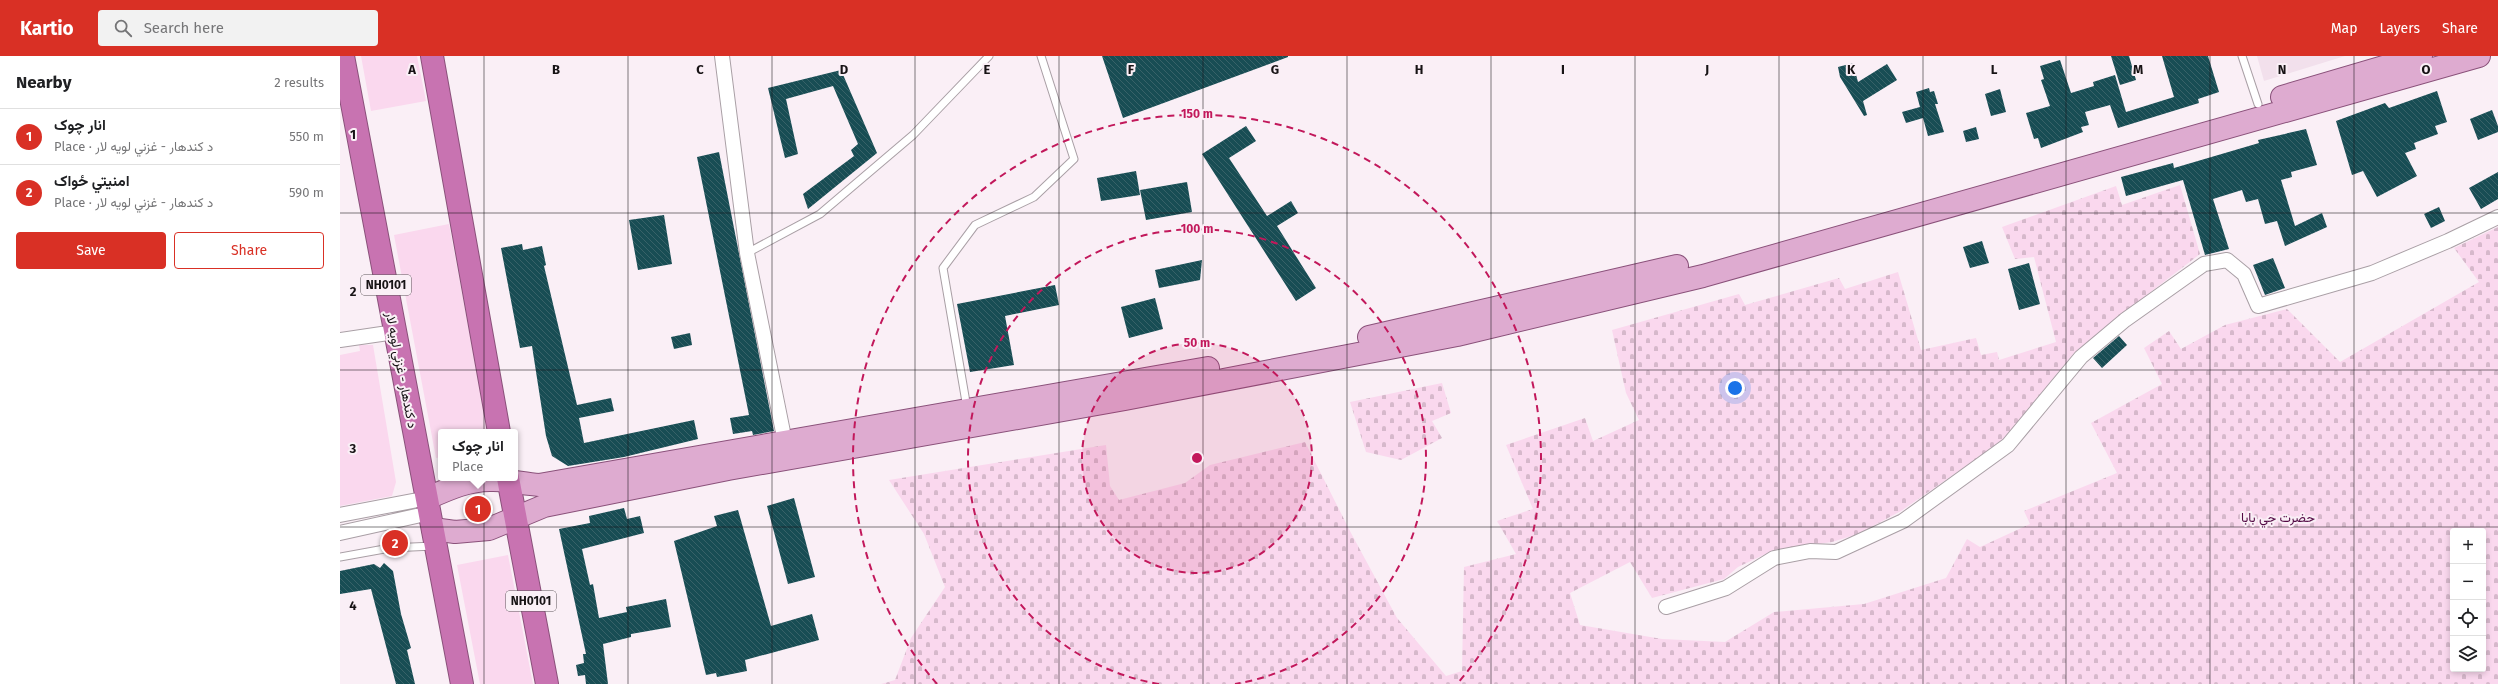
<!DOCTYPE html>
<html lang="en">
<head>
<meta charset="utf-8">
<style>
	body { margin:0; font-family:"Fira Sans",Vazirmatn,sans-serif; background:#f2f2f2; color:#202124 }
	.controls { position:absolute; right:12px; bottom:12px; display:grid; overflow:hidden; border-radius:4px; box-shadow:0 2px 6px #0003 }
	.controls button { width:36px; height:36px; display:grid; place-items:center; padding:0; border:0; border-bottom:1px solid #e0e0e0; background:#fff; color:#202124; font:20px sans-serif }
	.you { position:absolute; left:1395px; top:332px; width:14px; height:14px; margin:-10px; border:3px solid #fff; border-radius:50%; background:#1a73e8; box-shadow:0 0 0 6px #1a73e833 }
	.badge { display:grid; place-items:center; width:26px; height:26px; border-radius:50%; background:#d93025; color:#fff; font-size:13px; font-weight:700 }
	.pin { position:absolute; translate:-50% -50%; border:2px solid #fff; box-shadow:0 1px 4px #0006 }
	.popup { position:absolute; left:98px; top:373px; width:80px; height:52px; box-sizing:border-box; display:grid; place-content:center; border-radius:4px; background:#fff; filter:drop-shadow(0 1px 3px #0005); font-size:13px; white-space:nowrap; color:#757577 }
	.popup b { font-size:15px; color:#202124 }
	.popup::after { content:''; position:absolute; left:50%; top:100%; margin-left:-8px; border:8px solid transparent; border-top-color:#fff }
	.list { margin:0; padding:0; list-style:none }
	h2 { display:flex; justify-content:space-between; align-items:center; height:52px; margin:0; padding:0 16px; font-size:17px }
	h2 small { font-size:13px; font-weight:400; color:#757577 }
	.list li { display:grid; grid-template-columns:26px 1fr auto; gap:12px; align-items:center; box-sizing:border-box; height:56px; padding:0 16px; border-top:1px solid #e0e0e0 }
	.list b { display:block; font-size:15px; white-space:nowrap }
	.list p { margin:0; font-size:13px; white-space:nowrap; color:#757577 }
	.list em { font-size:13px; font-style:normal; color:#757577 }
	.actions { display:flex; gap:8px; padding:12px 16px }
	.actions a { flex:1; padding:9px 0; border:1px solid #d93025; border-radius:4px; text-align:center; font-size:14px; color:#d93025 }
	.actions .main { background:#d93025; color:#fff }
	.icon { flex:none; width:22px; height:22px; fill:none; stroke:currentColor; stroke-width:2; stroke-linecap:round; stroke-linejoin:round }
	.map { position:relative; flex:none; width:2158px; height:628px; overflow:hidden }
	header { display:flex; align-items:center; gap:24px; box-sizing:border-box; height:56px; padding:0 20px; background:#d93025; color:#fff }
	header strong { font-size:19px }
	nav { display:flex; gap:22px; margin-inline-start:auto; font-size:14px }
	.search { width:280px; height:36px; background:#f2f2f2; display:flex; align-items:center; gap:10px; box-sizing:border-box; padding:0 14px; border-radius:4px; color:#757577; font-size:15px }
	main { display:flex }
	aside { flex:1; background:#fff }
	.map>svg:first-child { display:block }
	.built { fill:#f2e0ec }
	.cemetery { fill:url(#cemetery-stones); fill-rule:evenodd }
	.park { fill:#fad8ee }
	.building { fill:url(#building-back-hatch) }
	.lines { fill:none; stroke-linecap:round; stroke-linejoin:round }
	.lane-casing { stroke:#a99fa5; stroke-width:9 }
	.street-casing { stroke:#a99fa5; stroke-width:16 }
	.primary-casing { stroke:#8a517a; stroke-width:24 }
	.highway-casing { stroke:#8a517a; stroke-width:24 }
	.lane { stroke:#fff; stroke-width:7 }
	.street { stroke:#fff; stroke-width:14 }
	.primary { stroke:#deabd0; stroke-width:22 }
	.highway { stroke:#c873b1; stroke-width:22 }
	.grid { fill:none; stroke:#171315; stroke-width:1; stroke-opacity:0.55 }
	.ring { fill:none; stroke:#c2185b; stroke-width:2; stroke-dasharray:7 5 }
	.labels { text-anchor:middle; stroke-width:4; stroke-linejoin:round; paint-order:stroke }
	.shield { fill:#faeff6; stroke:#5b5558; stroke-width:1 }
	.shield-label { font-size:12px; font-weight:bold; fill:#171315 }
	.street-label { font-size:13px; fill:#171315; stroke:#faeff6 }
	.park-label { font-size:13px; fill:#530a45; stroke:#faeff6 }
	.grid-label { font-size:13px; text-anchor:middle; font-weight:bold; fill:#171315; stroke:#faeff6; stroke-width:4; stroke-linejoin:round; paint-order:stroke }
	.centre { fill:#c2185b; stroke:#faeff6; stroke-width:2 }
	.ring-label { font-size:12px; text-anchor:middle; font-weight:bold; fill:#c2185b; stroke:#faeff6; stroke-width:4; stroke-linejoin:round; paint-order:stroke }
</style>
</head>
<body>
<header>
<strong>Kartio</strong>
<div class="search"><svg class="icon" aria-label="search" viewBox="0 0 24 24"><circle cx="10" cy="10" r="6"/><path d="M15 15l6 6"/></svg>Search here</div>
<nav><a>Map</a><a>Layers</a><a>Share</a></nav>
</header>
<main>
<aside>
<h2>Nearby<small>2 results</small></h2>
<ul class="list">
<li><span class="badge">1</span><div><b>انار چوک</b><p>Place · د کندهار - غزني لويه لار</p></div><em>550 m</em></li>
<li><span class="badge">2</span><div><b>امنيتي ځواک</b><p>Place · د کندهار - غزني لويه لار</p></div><em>590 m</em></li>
</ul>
<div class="actions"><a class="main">Save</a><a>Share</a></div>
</aside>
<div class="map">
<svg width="2158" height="628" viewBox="0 0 2158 628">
	<defs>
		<pattern id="cemetery-stones" width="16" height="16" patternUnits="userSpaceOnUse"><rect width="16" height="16" fill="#fad8ee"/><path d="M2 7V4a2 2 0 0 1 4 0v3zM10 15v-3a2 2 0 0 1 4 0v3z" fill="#d6b8cb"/></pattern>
		<pattern id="building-back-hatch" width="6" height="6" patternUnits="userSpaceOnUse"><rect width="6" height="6" fill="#184d54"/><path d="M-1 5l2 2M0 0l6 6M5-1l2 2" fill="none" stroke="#386268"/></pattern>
	</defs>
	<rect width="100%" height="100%" fill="#faeff6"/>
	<path class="built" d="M1917,0H2005L1924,25Z"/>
	<path class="cemetery" d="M1840,129L1860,198L1782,258L1734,297L1662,385L1561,455L1518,478L1492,486L1434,494L1398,511L1384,523L1312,542L1290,506L1230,537L1240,569L1322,583L1385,586L1434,556L1524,548L1606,522L1627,483L1640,491L1690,468L1684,455L1777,417L1751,367L1822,328L1804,292L1829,275L1841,293L1885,269L1947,253L2000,306L2139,226L2114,192L2158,171V628H541L555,624L571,582L605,531L584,478L549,424L766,389L770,430L779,444L845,427L870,409L965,386L1011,477L1057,562L1106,620L1122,615L1124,511L1176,498L1157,465L1193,453L1166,389L1245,362L1253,385L1299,364L1286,337L1272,274L1399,238L1405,249L1499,222L1505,233L1558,216L1581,294L1636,282L1641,299L1657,296L1659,304L1716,286L1694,201L1675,203L1662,171L1776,130L1782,149ZM2113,475H2143V613H2113Z
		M1102,327L1111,357L1092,365L1102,382L1061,404L1026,396L1010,346Z"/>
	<path class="park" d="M21,0H77L86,45L31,55Z
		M109,168L148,376H101V401L96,402L54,179Z
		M19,289H33L56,426L52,440L0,450V299L20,295Z
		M168,499L193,628H140L117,509Z"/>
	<path class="building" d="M762,0H948V1L783,62Z
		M1771,0H1789L1796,24L1780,29Z
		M1822,0H1868L1879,36L1858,43L1859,47L1778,72L1770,49L1745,56L1749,69L1741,71L1743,76L1701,92L1698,82L1694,83L1686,57L1710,50L1701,24L1704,23L1700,10L1720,4L1731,37L1754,30L1753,26L1775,19L1786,56L1834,41Z
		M1513,7L1518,26L1547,8L1557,24L1523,45L1527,59L1524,60L1500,21L1498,11Z
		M501,14L537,97L468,153L463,138L514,100L511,94L518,88L493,30L446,43L458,98L445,102L428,32Z
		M1589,32L1590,36L1594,35L1598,48H1595L1604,76L1588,80L1583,62L1566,67L1562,56L1580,51L1576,36Z
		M1660,33L1666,56L1651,60L1645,38Z
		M2097,35L2107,66L2095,70L2098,78L2074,87L2076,93L2065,97L2077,120L2037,141L2023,115L2012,119L1996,65L2045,47L2049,52Z
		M2152,54L2158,70V76L2138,84L2130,63Z
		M906,70L916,85L889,102L927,160L951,145L958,157L937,170L976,232L956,245L862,98Z
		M1636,71L1639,83L1626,86L1623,75Z
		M1966,73L1977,109L1951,116L1952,121L1941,124L1955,170L1982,157L1987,171L1945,190L1937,165L1925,168L1918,143L1906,146L1902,134L1873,143L1889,193L1865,199L1843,124L1786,140L1781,121L1833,107L1834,112L1919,87L1918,84Z
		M379,96L434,375L413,379L412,375L393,378L390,362L409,359L357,101Z
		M796,115L800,139L761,145L757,122Z
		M2158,116V143L2141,153L2129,132Z
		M847,126L852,156L806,164L800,134Z
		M2099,151L2105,165L2091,172L2084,158Z
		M324,159L332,208L298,214L289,164Z
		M1642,185L1649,207L1630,212L1623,191Z
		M182,188L183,194L202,190L206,209L204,210L237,349L271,342L274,355L239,362L244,387L354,364L358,383L284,401L228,410L212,400L206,380L192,290L180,292L161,192Z
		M1933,202L1945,232L1925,239L1913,209Z
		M862,204L860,224L819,232L815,214Z
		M1689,207L1700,248L1679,254L1668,213Z
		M715,229L719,249L665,260L674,309L630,316L617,248Z
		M815,242L823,273L789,282L781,251Z
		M350,277L352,289L334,293L331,281Z
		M1779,280L1787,289L1762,312L1753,302Z
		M454,442L475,521L448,528L427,450Z
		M284,452L287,463L300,460L304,477L242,493L250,529L253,528L259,562L287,556L286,551L326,543L331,571L291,578V581L263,588L268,628H246L245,619L238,620L236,609L244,607L243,598H246L219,473L250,467L249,460Z
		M398,454L431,570L472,558L479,584L405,604L407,615L377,621L376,617L366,619L334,485L377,470L374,460Z
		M44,507L53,515L61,558L71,592L67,594L75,628H56L31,533L0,538V515L34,508L40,512Z"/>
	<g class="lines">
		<defs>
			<path id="lane" d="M1902,0L1918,48
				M407,197L480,158L573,79L649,0
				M627,352L603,212L635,169L694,141L734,103L701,0
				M0,501L50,492L94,490"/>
			<path id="street" d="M382,0L407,197L445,386
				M0,284L55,276
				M0,459L88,442
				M0,477L90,457
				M1326,551L1386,532L1434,502L1470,495L1496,496L1563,465L1668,389L1741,301L1785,264L1864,208L1887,204L1904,218L1918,250L2032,217L2108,185L2158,161"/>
			<path id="primary" d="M1942,41L2081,0
				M1029,281L1337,210
				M88,442C108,433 130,423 153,424C169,424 184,428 199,429L868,312
				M93,473L115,476L149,473L204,450L388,413L785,343L1117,279L1363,220L2139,0"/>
			<path id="highway" d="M3,0L122,628
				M92,0L159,376
				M168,422L207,628"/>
		</defs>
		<use href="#lane" class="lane-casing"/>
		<use href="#street" class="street-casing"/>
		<use href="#primary" class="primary-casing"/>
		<use href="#highway" class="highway-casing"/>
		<use href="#lane" class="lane"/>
		<use href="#street" class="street"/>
		<use href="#primary" class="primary"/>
		<use href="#highway" class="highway"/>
	</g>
	<path class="grid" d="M144,0V628M288,0V628M432,0V628M575,0V628M719,0V628M863,0V628M1007,0V628M1151,0V628M1295,0V628M1439,0V628M1583,0V628M1726,0V628M1870,0V628M2014,0V628M0,157H2158M0,314H2158M0,471H2158"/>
	<circle cx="857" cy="402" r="115" fill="#c2185b" fill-opacity=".12"/>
	<g class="ring">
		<circle cx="857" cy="402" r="115"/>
		<path d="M819 628A229 229 0 1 1 895 628"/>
		<path d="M597 628A344 344 0 1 1 1117 628"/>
	</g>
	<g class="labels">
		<g class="shield">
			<rect x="21" y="219" width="50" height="20" rx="3"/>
			<rect x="166" y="535" width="50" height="20" rx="3"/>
		</g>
		<g class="shield-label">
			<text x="46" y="233">NH0101</text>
			<text x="191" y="549">NH0101</text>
		</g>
		<g class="street-label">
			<text transform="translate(62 314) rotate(79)" y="5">د کندهار - غزني لويه لار</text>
		</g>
		<g class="park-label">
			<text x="1938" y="466">حضرت جي بابا</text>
		</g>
	</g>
	<g class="grid-label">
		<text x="72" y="18">A</text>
		<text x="216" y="18">B</text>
		<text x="360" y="18">C</text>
		<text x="504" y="18">D</text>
		<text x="647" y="18">E</text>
		<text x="791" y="18">F</text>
		<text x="935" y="18">G</text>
		<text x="1079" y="18">H</text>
		<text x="1223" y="18">I</text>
		<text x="1367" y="18">J</text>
		<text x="1511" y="18">K</text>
		<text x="1654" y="18">L</text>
		<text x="1798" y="18">M</text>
		<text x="1942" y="18">N</text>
		<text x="2086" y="18">O</text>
		<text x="13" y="83">1</text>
		<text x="13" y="240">2</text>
		<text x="13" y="397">3</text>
		<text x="13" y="554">4</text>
	</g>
	<circle cx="857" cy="402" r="6" class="centre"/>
	<g class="ring-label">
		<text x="857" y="62">150 m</text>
		<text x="857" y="177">100 m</text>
		<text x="857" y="291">50 m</text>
	</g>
</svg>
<div class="controls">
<button>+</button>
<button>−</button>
<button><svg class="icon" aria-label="locate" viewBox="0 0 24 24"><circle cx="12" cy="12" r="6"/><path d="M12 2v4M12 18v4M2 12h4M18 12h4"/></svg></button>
<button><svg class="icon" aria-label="layers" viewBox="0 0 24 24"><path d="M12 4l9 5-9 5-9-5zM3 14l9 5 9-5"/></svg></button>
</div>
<div class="you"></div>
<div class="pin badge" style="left:138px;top:453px">1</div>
<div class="popup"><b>انار چوک</b>Place</div>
<div class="pin badge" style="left:55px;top:487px">2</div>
</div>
</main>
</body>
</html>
